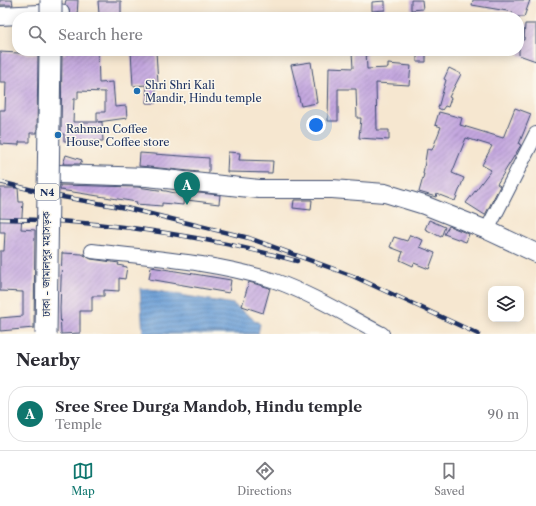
<!DOCTYPE html>
<html lang="en">
<head>
<meta charset="utf-8">
<style>
	body { margin:0; font-family:"Libre Caslon Text","Noto Serif Bengali",serif; background:#f2f2f3; color:#2b2b33 }
	.controls { position:absolute; right:12px; bottom:12px; display:grid; overflow:hidden; border-radius:8px; box-shadow:0 2px 10px #0003 }
	.controls button { width:36px; height:36px; display:grid; place-items:center; padding:0; border:0; border-bottom:1px solid #e1e1e2; background:#fff; color:#2b2b33; font:20px sans-serif }
	.you { position:absolute; left:316px; top:125px; width:14px; height:14px; margin:-10px; border:3px solid #fff; border-radius:50%; background:#1a73e8; box-shadow:0 0 0 6px #1a73e833 }
	.badge { display:grid; place-items:center; width:26px; height:26px; border-radius:50%; background:#0f766e; color:#fff; font-size:13px; font-weight:700 }
	.pin { position:absolute; translate:-50% -33px; filter:drop-shadow(0 1px 2px #0008) }
	.pin::after { content:''; position:absolute; top:21px; width:14px; height:12px; background:inherit; clip-path:polygon(0 0,100% 0,50% 100%) }
	.list { margin:0; padding:0; list-style:none }
	h2 { display:flex; justify-content:space-between; align-items:center; height:52px; margin:0; padding:0 16px; font-size:17px }
	h2 small { font-size:13px; font-weight:400; color:#7c7c81 }
	.list li { display:grid; grid-template-columns:26px 1fr auto; gap:12px; align-items:center; box-sizing:border-box; height:56px; margin:0 8px 8px; padding:0 8px; border:1px solid #e1e1e2; border-radius:16px }
	.list b { display:block; font-size:15px; white-space:nowrap }
	.list p { margin:0; font-size:13px; white-space:nowrap; color:#7c7c81 }
	.list em { font-size:13px; font-style:normal; color:#7c7c81 }
	.icon { flex:none; width:22px; height:22px; fill:none; stroke:currentColor; stroke-width:2; stroke-linecap:round; stroke-linejoin:round }
	.map { position:relative; flex:none; width:536px; height:334px; overflow:hidden }
	.search { position:absolute; background:#fff; box-shadow:0 2px 10px #0003; left:12px; right:12px; top:12px; height:44px; display:flex; align-items:center; gap:10px; box-sizing:border-box; padding:0 14px; border-radius:16px; color:#7c7c81; font-size:15px }
	.sheet { height:116px; background:#fff }
	nav { display:flex; justify-content:space-around; align-items:center; box-sizing:border-box; height:56px; border-top:1px solid #e1e1e2; background:#fff; font-size:11px; color:#7c7c81 }
	nav a { display:grid; justify-items:center; gap:2px }
	nav .on { color:#0f766e }
	.map>svg:first-child { display:block }
	.water { fill:url(#water-rules); stroke:#42669a }
	.building { fill:url(#building-hatch); fill-rule:evenodd }
	.lines { fill:none; stroke-linecap:round; stroke-linejoin:round }
	.minor-casing { stroke:#3c4b6f; stroke-width:16 }
	.major-casing { stroke:#3c4b6f; stroke-width:20 }
	.minor { stroke:#fff; stroke-width:14 }
	.major { stroke:#fff; stroke-width:18 }
	.rail-casing { stroke:#1b2f5e; stroke-width:4.5 }
	.rail { stroke:#fbf7ec; stroke-width:3; stroke-dasharray:9; stroke-linecap:butt }
	.highway-bridge-casing { stroke:#3c4b6f; stroke-width:23; stroke-linecap:butt }
	.highway-bridge { stroke:#fff; stroke-width:21 }
	.poi-dot { fill:#1f6fb2; stroke:#fbf7ec; stroke-width:1.5 }
	.labels { text-anchor:middle; stroke-width:3; stroke-linejoin:round; paint-order:stroke }
	.shield { fill:#fbf7ec; stroke:#5e6b89; stroke-width:1 }
	.shield-label { font-size:10px; font-weight:bold; fill:#1b2f5e }
	.poi-label { font-size:11px; fill:#1b2f5e; stroke:#fbf7ec; text-anchor:start }
	.street-label { font-size:11px; fill:#1b2f5e; stroke:#fbf7ec }
</style>
</head>
<body>
<div class="map">
<svg width="536" height="334" viewBox="0 0 536 334">
	<defs>
		<pattern id="water-rules" width="6" height="5" patternUnits="userSpaceOnUse"><rect width="6" height="5" fill="#6a9ed6"/><path d="M0 2.5h6" fill="none" stroke="#5681b1"/></pattern>
		<pattern id="building-hatch" width="6" height="6" patternUnits="userSpaceOnUse"><rect width="6" height="6" fill="#c4a7df"/><path d="M-1 1l2-2M0 6l6-6M5 7l2-2" fill="none" stroke="#9e88b8"/></pattern>
	</defs>
	<rect width="100%" height="100%" fill="#fbf7ec"/>
	<filter id="ink" filterUnits="userSpaceOnUse"><feTurbulence type="fractalNoise" baseFrequency=".025" numOctaves="2"/><feDisplacementMap in="SourceGraphic" scale="8" xChannelSelector="R" yChannelSelector="G"/><feConvolveMatrix kernelMatrix="1 2 1 2 8 2 1 2 1" color-interpolation-filters="sRGB"/></filter>
	<filter id="wash" filterUnits="userSpaceOnUse"><feTurbulence type="fractalNoise" baseFrequency=".012" numOctaves="4" result="noise"/><feDisplacementMap in="SourceGraphic" scale="16" xChannelSelector="R" yChannelSelector="G"/><feGaussianBlur stdDeviation="0.9" result="paint"/><feColorMatrix in="noise" values="0 0 0 0 0 0 0 0 0 0 0 0 0 0 0 0 0 1.4 0 .05"/><feComposite in="paint" operator="in"/></filter>
	<g filter="url(#wash)">
		<rect width="100%" height="100%" fill="#f6e7d0"/>
		<path class="water" d="M140,288L233,304L260,324L258,334H143Z"/>
		<g id="blocks">
			<path class="building" d="M0,0H12L13,5H0Z
				M66,0H78L77,17H70V12L65,4Z
				M411,0H422L423,9L411,10Z
				M473,0H530L524,17H511L513,12L472,5Z
				M98,1H121V14H99Z
				M385,1V10L372,11V2Z
				M525,24H536V61L519,55V40H524Z
				M65,51H98L99,83L113,82L115,107L126,106L127,118L98,122H102L103,141H64V134H61L62,54H65ZM78,91L105,92V112H97V122H73L74,99H78Z
				M131,51H156L158,84H156V103H146L147,85L133,86Z
				M360,51H366L367,69L388,68V64L411,66L409,85L376,83L377,130H389V140L359,138L361,118H357L356,89H338V121H328L329,67L353,68L352,52Z
				M0,52L38,54L37,133H30V142H19V145L0,144V110H5L6,82H0Z
				M417,52H426V62H417Z
				M311,62L317,103L301,106L291,65Z
				M449,68L461,74L449,97L451,98L448,107L445,106L442,110L438,108L446,80L444,79Z
				M515,108L531,114L519,144L521,145L497,184L500,186L485,215L466,203L491,170L482,165L492,146L466,138L452,173L464,178L455,201L437,194L436,197L419,192L424,174H423L427,149L432,150L441,127L435,125L439,112L462,118L460,125L503,138Z
				M228,152L240,153L239,160L273,161L272,173L227,172Z
				M140,153L209,158V173L139,166Z
				M66,155L82,160L80,164H63Z
				M60,185L137,187L166,191L184,195L183,205L162,203V206L136,204L137,202L60,190Z
				M0,188H18L19,202H23L21,229L35,230L34,328L0,331V318L23,316V292L0,291V251H4L5,232H0Z
				M188,192L220,195L219,204L187,200Z
				M294,200H312L311,210L293,208Z
				M429,220L445,227L441,237L425,229Z
				M449,226L469,234L466,242L444,234Z
				M410,235L423,240L420,247L435,253L429,269L414,263L413,266L400,260L403,252L390,247L394,237L407,241Z
				M62,253L82,254L91,259L119,263L118,265L127,267L125,279L119,278V291L104,290V296H92V311H80V333L61,334L60,309Z
				M151,267L231,280L229,293L149,279Z
				M249,282L270,288L263,313L242,306Z"/>
		</g>
	</g>
	<g filter="url(#ink)">
		<use href="#blocks" fill-opacity="0" stroke="#3c4b6f" stroke-width="1"/>
		<g class="lines">
			<defs>
				<path id="minor" d="M487,230L536,134
					M92,251C152,258 217,262 275,281C310,293 349,317 382,334"/>
				<path id="major" d="M0,16L60,13
					M58,174L147,177L259,189H332L385,193L424,205L487,230L536,253"/>
			</defs>
			<use href="#minor" class="minor-casing"/>
			<use href="#major" class="major-casing"/>
			<use href="#minor" class="minor"/>
			<use href="#major" class="major"/>
			<defs>
				<path id="rail" d="M0,182L57,196L126,208L249,238L353,276L478,334
					M0,219C100,220 201,235 297,261"/>
			</defs>
			<use href="#rail" class="rail-casing"/>
			<use href="#rail" class="rail"/>
			<defs>
				<path id="highway-bridge" d="M51,17V0
					M46,334L50,51"/>
			</defs>
			<use href="#highway-bridge" class="highway-bridge-casing"/>
			<use href="#highway-bridge" class="highway-bridge"/>
		</g>
	</g>
	<g class="poi-dot">
		<circle cx="137" cy="91" r="4"/>
		<circle cx="58" cy="135" r="4"/>
	</g>
	<g class="labels">
		<rect class="shield" x="35" y="184" width="24" height="16" rx="3"/>
		<g class="shield-label">
			<text x="47" y="196">N4</text>
		</g>
		<g class="poi-label">
			<text x="145" y="89">Shri Shri Kali<tspan x="145" dy="13">Mandir, Hindu temple</tspan></text>
			<text x="66" y="133">Rahman Coffee<tspan x="66" dy="13">House, Coffee store</tspan></text>
		</g>
		<g class="street-label">
			<text transform="translate(46 264) rotate(-90)" y="4">ঢাকা - জামালপুর মহাসড়ক</text>
		</g>
	</g>
</svg>
<div class="controls">
<button><svg class="icon" aria-label="layers" viewBox="0 0 24 24"><path d="M12 4l9 5-9 5-9-5zM3 14l9 5 9-5"/></svg></button>
</div>
<div class="you"></div>
<div class="pin badge" style="left:187px;top:205px">A</div>
<div class="search"><svg class="icon" aria-label="search" viewBox="0 0 24 24"><circle cx="10" cy="10" r="6"/><path d="M15 15l6 6"/></svg>Search here</div>
</div>
<section class="sheet">
<h2>Nearby<small></small></h2>
<ul class="list">
<li><span class="badge">A</span><div><b>Sree Sree Durga Mandob, Hindu temple</b><p>Temple</p></div><em>90 m</em></li>
</ul>
</section>
<nav>
<a class="on"><svg class="icon" aria-label="map" viewBox="0 0 24 24"><path d="M3 6l6-2 6 2 6-2v14l-6 2-6-2-6 2zM9 4v14M15 6v14"/></svg>Map</a>
<a><svg class="icon" aria-label="directions" viewBox="0 0 24 24"><path d="M12 3l9 9-9 9-9-9zM9 14v-3h6M13 9l2 2-2 2"/></svg>Directions</a>
<a><svg class="icon" aria-label="saved" viewBox="0 0 24 24"><path d="M7 4h10v16l-5-4-5 4z"/></svg>Saved</a>
</nav>
</body>
</html>
